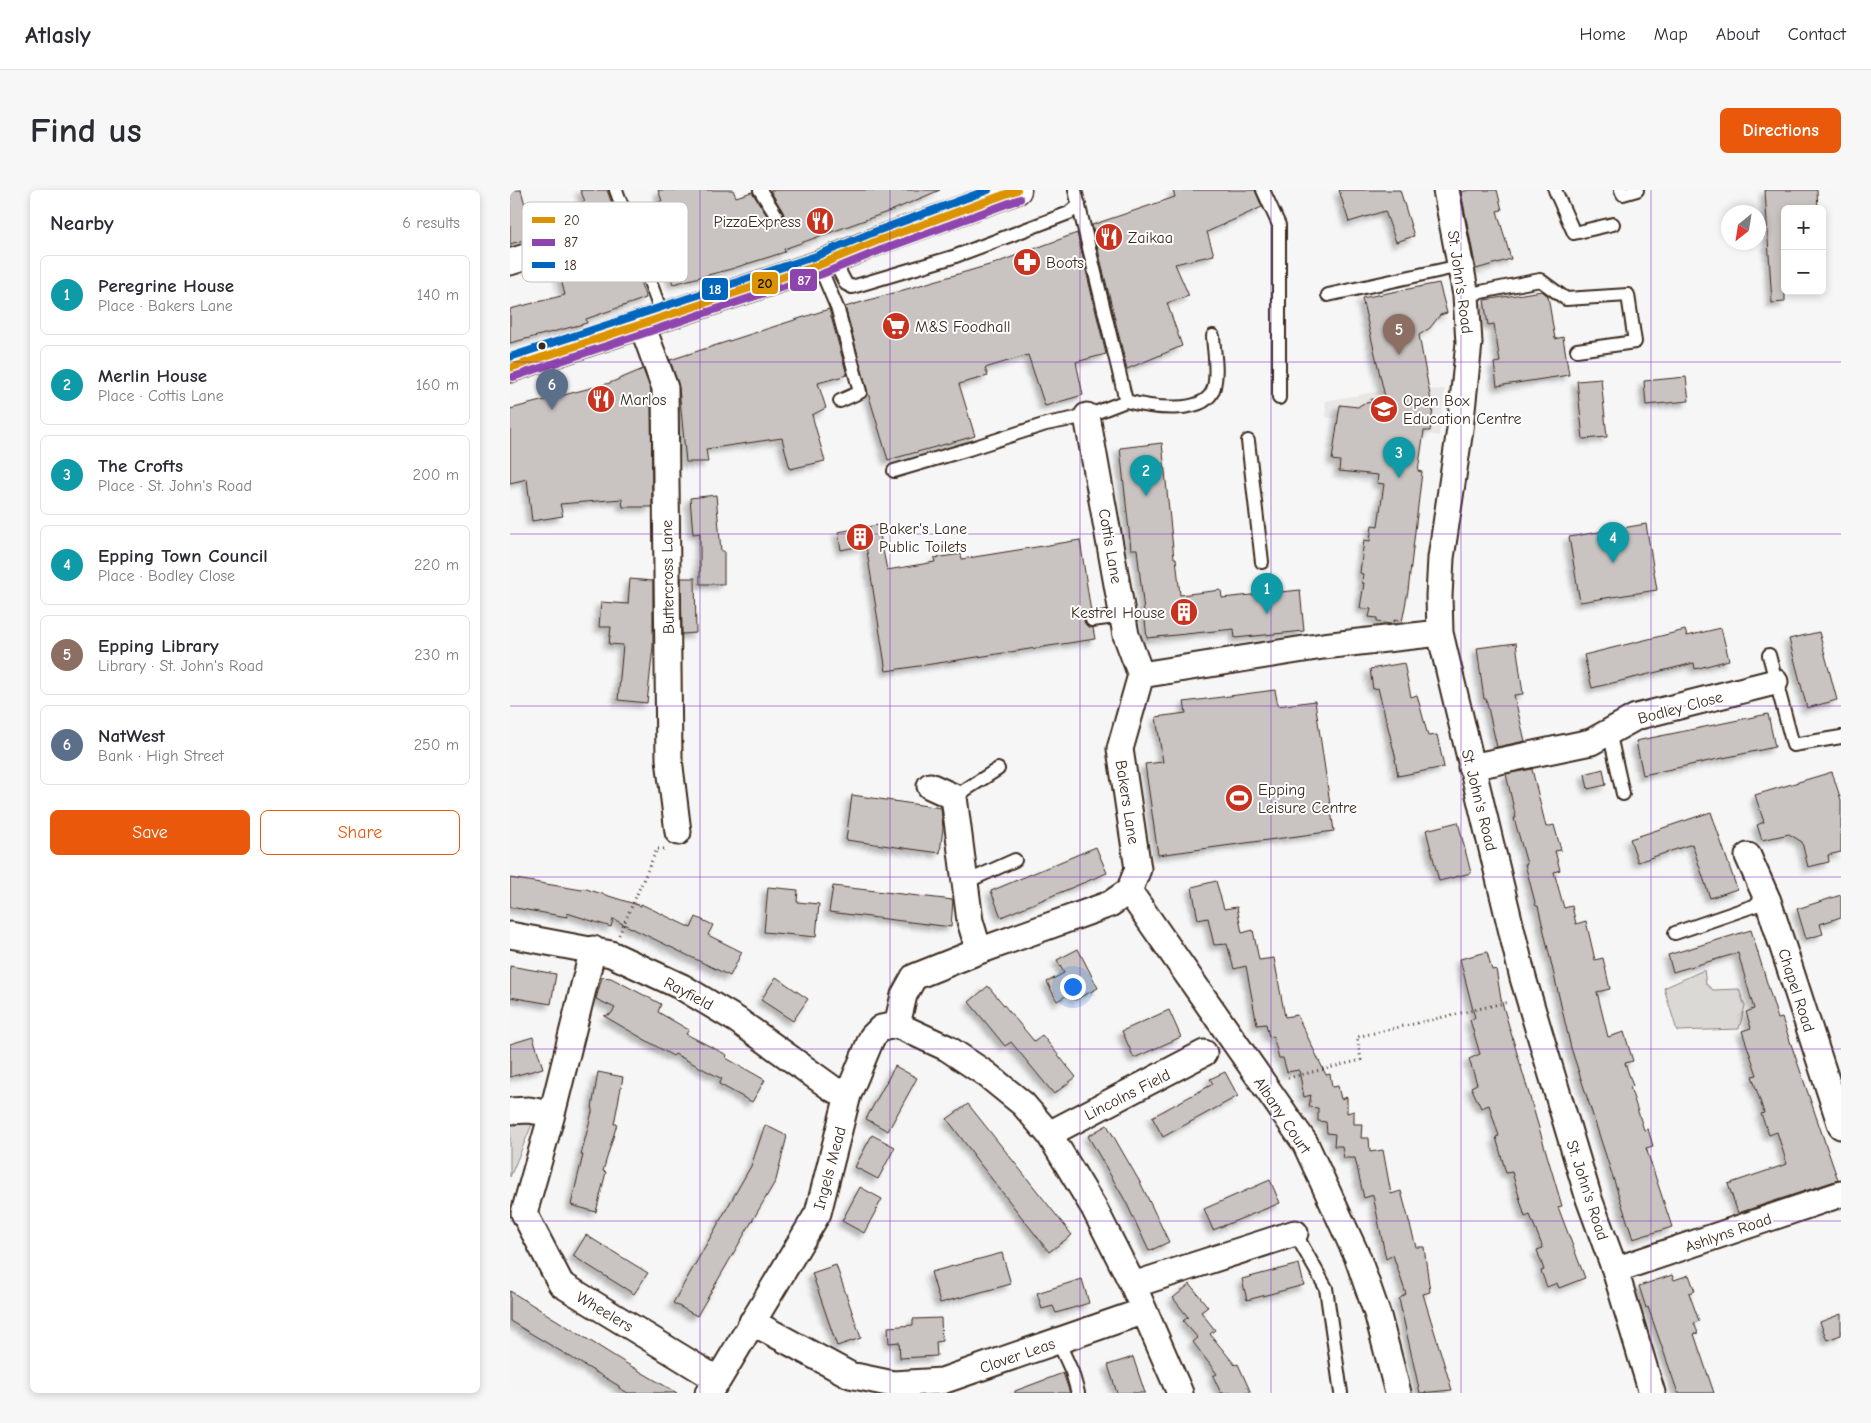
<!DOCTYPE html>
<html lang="en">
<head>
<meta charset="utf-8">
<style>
	body { margin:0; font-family:"Comic Neue",sans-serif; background:#f7f7f7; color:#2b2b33 }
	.controls { position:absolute; right:15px; top:15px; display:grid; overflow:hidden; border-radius:8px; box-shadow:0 2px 8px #0003 }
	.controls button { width:45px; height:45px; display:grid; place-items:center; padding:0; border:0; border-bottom:1px solid #e1e1e2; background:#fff; color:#2b2b33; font:25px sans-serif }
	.compass { position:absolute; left:1211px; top:15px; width:45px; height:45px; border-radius:50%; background:#fff; box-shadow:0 2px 8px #0003; rotate:210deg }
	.you { position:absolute; left:562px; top:796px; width:18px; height:18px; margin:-12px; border:4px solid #fff; border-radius:50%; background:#1a73e8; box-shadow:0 0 0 8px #1a73e833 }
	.badge { display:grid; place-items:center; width:32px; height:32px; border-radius:50%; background:#ea580c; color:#fff; font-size:16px; font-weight:700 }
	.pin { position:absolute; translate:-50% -41px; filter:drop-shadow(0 1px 2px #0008) }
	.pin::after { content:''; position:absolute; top:26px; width:18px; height:15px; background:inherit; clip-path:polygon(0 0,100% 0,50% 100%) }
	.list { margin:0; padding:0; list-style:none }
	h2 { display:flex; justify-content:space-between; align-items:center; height:65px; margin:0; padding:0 20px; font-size:21px }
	h2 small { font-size:16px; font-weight:400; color:#7c7c81 }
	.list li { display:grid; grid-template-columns:32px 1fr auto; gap:15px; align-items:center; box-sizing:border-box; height:80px; margin:0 10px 10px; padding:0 10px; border:1px solid #e1e1e2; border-radius:8px }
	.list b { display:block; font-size:19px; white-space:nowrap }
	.list p { margin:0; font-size:16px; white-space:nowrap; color:#7c7c81 }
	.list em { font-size:16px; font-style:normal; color:#7c7c81 }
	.actions { display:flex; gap:10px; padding:15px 20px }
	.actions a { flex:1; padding:11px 0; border:1px solid #ea580c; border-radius:8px; text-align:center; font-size:18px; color:#ea580c }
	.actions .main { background:#ea580c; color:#fff }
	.map { position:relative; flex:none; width:1331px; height:1203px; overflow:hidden; border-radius:8px }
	header { display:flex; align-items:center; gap:30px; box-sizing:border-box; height:70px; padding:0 25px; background:#fff; border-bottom:1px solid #e1e1e2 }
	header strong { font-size:24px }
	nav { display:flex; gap:28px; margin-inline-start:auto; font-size:18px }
	.intro { display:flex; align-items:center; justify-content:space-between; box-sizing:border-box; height:120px; padding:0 30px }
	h1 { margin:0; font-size:35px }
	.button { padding:12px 22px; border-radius:8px; background:#ea580c; color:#fff; font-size:18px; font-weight:700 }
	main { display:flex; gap:30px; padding:0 30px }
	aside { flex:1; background:#fff; border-radius:8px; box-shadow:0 2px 8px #0003 }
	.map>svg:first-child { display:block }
	.built { fill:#e9e7e6 }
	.green { fill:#dbd9d6; stroke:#8b827a }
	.building { fill:#c9c3c1; stroke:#3b2a1e; filter:url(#shadow) }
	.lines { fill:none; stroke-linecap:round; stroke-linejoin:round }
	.service-casing { stroke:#3b2a1e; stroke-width:16 }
	.minor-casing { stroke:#3b2a1e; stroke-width:29 }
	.secondary-casing { stroke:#3b2a1e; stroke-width:31 }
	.path { stroke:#3b2a1e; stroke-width:3; stroke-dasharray:1 4; stroke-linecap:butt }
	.service { stroke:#fff; stroke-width:12 }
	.minor { stroke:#fff; stroke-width:25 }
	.secondary { stroke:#fff; stroke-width:28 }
	.bus-1-casing { stroke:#fff; stroke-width:11 }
	.bus-2-casing { stroke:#fff; stroke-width:11 }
	.bus-3-casing { stroke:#fff; stroke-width:11 }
	.bus-1 { stroke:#db9304; stroke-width:8 }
	.bus-2 { stroke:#8e44ad; stroke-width:8 }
	.bus-3 { stroke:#0065bd; stroke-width:8 }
	.grid { fill:none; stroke:#7b2cbf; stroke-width:1; stroke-opacity:0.55 }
	.bus-dot { fill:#3b2a1e; stroke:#fff; stroke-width:2 }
	.labels { text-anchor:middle; stroke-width:4; stroke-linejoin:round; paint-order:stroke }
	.poi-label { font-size:16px; fill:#3b2a1e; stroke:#fff; text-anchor:start }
	.street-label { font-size:16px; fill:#3b2a1e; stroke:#fff }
	.key { fill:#fff; stroke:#c4bfbc; stroke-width:1 }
	.key-label { font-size:14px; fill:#3b2a1e }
	.line-badge { stroke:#fff; stroke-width:2 }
	.badge-label { font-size:14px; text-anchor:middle; font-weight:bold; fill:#fff }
	.pale-badge-label { font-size:14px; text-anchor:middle; font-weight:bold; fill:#111 }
</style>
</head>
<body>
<header>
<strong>Atlasly</strong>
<nav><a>Home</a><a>Map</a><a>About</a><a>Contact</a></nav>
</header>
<div class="intro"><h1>Find us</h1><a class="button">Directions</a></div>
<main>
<aside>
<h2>Nearby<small>6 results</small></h2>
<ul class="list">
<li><span class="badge" style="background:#0f9aa8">1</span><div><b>Peregrine House</b><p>Place · Bakers Lane</p></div><em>140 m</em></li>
<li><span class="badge" style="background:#0f9aa8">2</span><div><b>Merlin House</b><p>Place · Cottis Lane</p></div><em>160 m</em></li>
<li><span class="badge" style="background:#0f9aa8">3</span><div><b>The Crofts</b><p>Place · St. John's Road</p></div><em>200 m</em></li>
<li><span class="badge" style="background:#0f9aa8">4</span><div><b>Epping Town Council</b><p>Place · Bodley Close</p></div><em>220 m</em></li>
<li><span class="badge" style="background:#8d6e63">5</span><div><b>Epping Library</b><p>Library · St. John's Road</p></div><em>230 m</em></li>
<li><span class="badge" style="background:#5c6f8a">6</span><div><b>NatWest</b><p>Bank · High Street</p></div><em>250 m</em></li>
</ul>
<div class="actions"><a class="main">Save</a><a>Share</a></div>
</aside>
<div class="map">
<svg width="1331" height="1203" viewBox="0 0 1331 1203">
	<defs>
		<filter id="shadow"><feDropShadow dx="-4.5" dy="4.5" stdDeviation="2.5" flood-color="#0004"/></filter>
	</defs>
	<rect width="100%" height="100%" fill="#f7f6f6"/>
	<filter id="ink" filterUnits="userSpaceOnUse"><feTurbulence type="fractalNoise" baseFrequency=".02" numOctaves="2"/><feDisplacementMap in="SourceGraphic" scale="10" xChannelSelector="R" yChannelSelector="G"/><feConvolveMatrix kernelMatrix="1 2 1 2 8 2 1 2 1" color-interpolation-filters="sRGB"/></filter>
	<g filter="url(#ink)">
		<path class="built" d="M935,199L929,246L816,227L815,211L870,201Z"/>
		<path class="green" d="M1194,780L1196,794L1203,800L1229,799L1235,816L1229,839L1167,841L1154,798Z
			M0,927L23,932L0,987Z"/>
		<path class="building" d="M0,0H11L24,47L0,54Z
			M70,0H97L136,108L76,129L77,133L0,153V119L55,105L48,77L55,75L54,70L63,65L67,58H69L58,31L71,26L66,15L75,11Z
			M148,0H223L226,7L242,2L259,29L266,33L273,29L274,24L260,0H430L383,20L274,59L275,62L221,79L163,94L137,16L152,11Z
			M663,0H745L752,17L697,42L704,65L665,74L679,106L657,113L672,156L617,179L582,35L665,7Z
			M829,0H890L904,46L886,52L875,21L839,32Z
			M959,0H987L992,20L987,21L1001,69L966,79L951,2Z
			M1255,0H1307L1308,19H1275V112L1262,113Z
			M567,43L596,164L566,172L573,205L535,216L518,165L475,178L478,186L449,194L465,246L378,270L358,203L335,117L486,73Z
			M929,93L937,123L930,125L920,138L909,145L921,211L924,212L920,241H914L908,281L912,282L898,401L892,432L884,430V434H880L867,432V428L859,427L861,419L850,418L854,393H852L853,384L850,383L854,350L860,351L862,335L868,336L874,294L867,293L868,285L829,281L830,271L822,270L830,215L848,217L852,214L861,212V209L876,211L852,108Z
			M1032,101L1038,106L1045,149L1053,147L1059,185L987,196L984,173L990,172L984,134L978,135L974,110Z
			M319,119L337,185L308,193L316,218L302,225L315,271L280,279L272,248L196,259L198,272H176L169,198L160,170Z
			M133,179L141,201L142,317H113L112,309L50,314L53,326L22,331L17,289L0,293V219L100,193Z
			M1176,187L1179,211L1136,215L1134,191Z
			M1091,189L1097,247L1073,249L1067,191Z
			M652,253L664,368H666L670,405L711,400L712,408L790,400L794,441L725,448L724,439L637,448L627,359H621L610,258Z
			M206,305L211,361H214V394H190V343L183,344L180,308Z
			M1136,334L1147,400L1070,412L1059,347Z
			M368,335L377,380L425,372L424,368L438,366L451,364L452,369L570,350L581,422L575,426L574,432L578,437L583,438L585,449L376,481L356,355L331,360L328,342Z
			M171,388H185L186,443L172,444Z
			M120,389L143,391V457L137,513L108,510L113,455L99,454L101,437H89L91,412L118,414Z
			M1211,438L1219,470L1185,479L1184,473L1082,498L1074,465L1175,440L1177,446Z
			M1309,442L1327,510L1297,518L1279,449Z
			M1006,453L1013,504L1004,505L1015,551L987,557L976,509H974L967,458Z
			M894,473L901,507L907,505L918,546L927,545L934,577L888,586L885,569H886L868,498L863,499L860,479Z
			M765,500L768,516L805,511L824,641L648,665L635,574L653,572L646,527L676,523L674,512Z
			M1258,524L1265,557L1133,585L1126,551Z
			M1022,579L1036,637L1044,635L1051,660L1045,661L1050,680L1044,682L1054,718L1062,716L1066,734L1076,731L1085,770L1093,768L1100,799L1087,802L1098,847L1114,842L1123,871L1115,873L1123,896L1120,897L1134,940L1138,939L1143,956L1136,958L1162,1037L1123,1049L1061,858L1028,716H1026L1015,674H1017L1004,628H1006L996,584Z
			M1093,579L1096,595L1078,599L1075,584Z
			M1322,582L1331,610V662L1318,665L1319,672L1298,677L1292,652L1279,644L1252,650L1247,635L1254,632L1245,605Z
			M342,605L431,618L433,638L430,663L336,650Z
			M1201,622L1227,699L1200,708L1182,654L1128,672L1120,649Z
			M948,632L961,683L929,691L916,640Z
			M586,657L597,683L491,727L481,701Z
			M0,688L72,700L73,698L131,716V714L181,738L186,727L203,735L198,745L232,762L220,786L103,729L101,737L57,723V727L0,717Z
			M706,691L714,719L727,717L732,743L743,740L749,770L764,768L775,827L787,825L816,885L820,884L822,897L828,896L831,909L837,907V923L844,921V934H852L851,948H859L860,962L873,960L881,1004L891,1001L906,1057H914L920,1102L913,1104L942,1200L910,1203L889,1109L896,1104L883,1065L876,1069L863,1005L854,1008L845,968H834L832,956H824L825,944L817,943L816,932L808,931V918L799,917L801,905L794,907L789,880L777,882L773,868H769L763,846L759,847L756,834L747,835L736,776L724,779L717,754L704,755L698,728L688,730L682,697Z
			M323,696L443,710L441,737L319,722Z
			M258,697L288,700L287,712L309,714L306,747L254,742Z
			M1331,705V727L1310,734L1313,744L1296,749L1287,719Z
			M1241,740L1268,829L1272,828L1328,990L1228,1023L1218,994L1277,974L1267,942L1259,945L1251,924L1254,923L1242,886L1247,885L1232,841L1241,838L1236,822L1244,819L1228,763L1163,782L1158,765Z
			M568,759L588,798L565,810L561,803L547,811L537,792L554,783L547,770Z
			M977,762L982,780L986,779L991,809L1052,1016L1048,1017L1075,1088L1049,1098L1047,1093L1037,1097L1031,1081L1034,1080L1027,1060L1033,1058L1020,1025L1015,1027L1002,982L996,983L986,947L989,946L979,915L971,918L961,897L967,894L959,869L970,864L960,830L965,828L950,769Z
			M0,776L46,784L41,814L0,807Z
			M92,787L101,788L151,814L148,822L179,840L176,844L217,865L216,868L255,890L242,912L209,894L212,889L165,864L163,866L94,826L101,824L105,818L86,809Z
			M266,787L298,809L283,831L251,810Z
			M478,796L524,851L532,845L566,887L544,904L501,852L495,856L459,812Z
			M659,820L671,847L624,868L612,841Z
			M23,847L33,878L0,887V854Z
			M385,876L407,888L378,941L356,929Z
			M88,882L113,887L104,934H107L93,981L96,982L86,1022L61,1015L73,965H71L83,918H82Z
			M715,882L728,906L653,947L642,927L703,894L700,889Z
			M458,914L562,1045L539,1062L463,965H464L437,929Z
			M255,935L277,946L266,990L187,1126L163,1113L241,976Z
			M597,935L631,994L659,1052L639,1061L616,1012L578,946Z
			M362,945L385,957L368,989L345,977Z
			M760,990L770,1013L703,1040L694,1019Z
			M350,997L372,1009L354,1043L332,1031Z
			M76,1045L138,1083L124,1104L63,1066Z
			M492,1063L501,1094L430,1113L421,1082Z
			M789,1074L794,1095L737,1110L732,1089Z
			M326,1075L351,1148L327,1156L302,1083Z
			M1162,1085L1164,1090L1179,1085L1185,1101L1179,1103L1189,1131L1184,1133L1188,1143L1184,1144L1204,1203H1168L1138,1117L1136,1118L1129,1096Z
			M572,1089L579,1113L546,1123L543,1116L532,1119L527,1103Z
			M680,1094L698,1117L691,1122L705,1140L700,1144L725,1175L728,1174L741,1203H711L703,1186L707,1184L683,1152L688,1148L673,1131L678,1127L663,1108Z
			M0,1101L114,1172L167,1203H118L109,1198V1196L0,1131Z
			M1331,1124V1145L1317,1150L1310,1132Z
			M431,1128L432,1151L426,1152L427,1166L390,1168L389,1152L379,1153L378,1137L403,1135V1129Z
			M623,1167L635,1203H607L598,1175Z
			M553,1183L560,1203H505V1201Z"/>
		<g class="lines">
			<defs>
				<path id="service" d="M106,0L153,127
					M250,0L266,25
					M753,0L769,35V208
					M1045,0L1064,43L1103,34
					M1111,0L1113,4L1127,0
					M323,69L336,94L342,97L443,67L559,23L569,14
					M309,75L328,120L350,202L330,211
					M818,105L950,76
					M956,105L1030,90L1056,109L1118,105L1125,152L1067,160
					M616,211C638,217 697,227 704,197C708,181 704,162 703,146
					M738,251L752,372
					M384,281L459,259L536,234L577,226L616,211L565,0
					M582,430L613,426
					M1259,465L1283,555L1331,547
					M1099,541L1113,604
					M444,607L488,579
					M456,692L505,670
					M1165,743L1258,711
					M785,1043L816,1098L831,1203
					M548,1151L562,1182L568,1203"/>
				<path id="minor" d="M936,0L956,105L959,153L950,239L931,368L929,406L930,443L1013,788L1079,1009L1105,1080L1142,1203
					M0,72L53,55
					M132,135L155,198L159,569L168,642
					M577,226L616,445L631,485
					M961,577L1081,552L1126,527L1265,492
					M420,596L444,607L460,731L469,761
					M1238,666L1258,711L1331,936
					M619,701L795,953L847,1066L868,1126L888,1203
					M0,745L101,764L172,797L227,830L323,899L338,905
					M83,759L42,924L14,1023L51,1094L208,1190
					M387,835L394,805L404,787L469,761L600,714L619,701L628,679L610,559L631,485L813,456L930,443
					M387,835L437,858L476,884L513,914L539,944L584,1018L623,1095L670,1203
					M0,921L19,920L42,924
					M539,944L694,863
					M1105,1080L1331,1004
					M623,1095L785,1043
					M242,1132L340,1185L383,1194L432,1191L634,1121
					M198,1203L208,1190L308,1023L338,905L362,847L371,838L387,835"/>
				<path id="secondary" d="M0,178L309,75L367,51L507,0"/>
			</defs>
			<use href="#service" class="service-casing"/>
			<use href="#minor" class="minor-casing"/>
			<use href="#secondary" class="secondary-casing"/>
			<path class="path" d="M109,745L147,659H154
				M778,888L851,870L847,847L998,812"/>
			<use href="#service" class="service"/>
			<use href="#minor" class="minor"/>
			<use href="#secondary" class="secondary"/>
			<defs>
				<path id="bus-1" d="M0,178L309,75L367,51L507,0"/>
				<path id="bus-2" d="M3,187L312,84L371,60L510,9"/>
				<path id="bus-3" d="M0,167L306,66L364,42L478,0"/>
			</defs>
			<use href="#bus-1" class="bus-1-casing"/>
			<use href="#bus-2" class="bus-2-casing"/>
			<use href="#bus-3" class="bus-3-casing"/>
			<use href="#bus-1" class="bus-1"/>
			<use href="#bus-2" class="bus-2"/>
			<use href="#bus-3" class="bus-3"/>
		</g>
	</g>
	<path class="grid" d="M190,0V1203M380,0V1203M570,0V1203M761,0V1203M951,0V1203M1141,0V1203M0,172H1331M0,344H1331M0,516H1331M0,687H1331M0,859H1331M0,1031H1331"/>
	<defs>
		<symbol id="restaurant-disc" viewBox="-11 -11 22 22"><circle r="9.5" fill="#c8321e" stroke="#fff"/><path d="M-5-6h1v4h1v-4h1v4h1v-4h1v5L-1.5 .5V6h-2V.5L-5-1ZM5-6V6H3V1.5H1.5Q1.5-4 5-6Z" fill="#fff"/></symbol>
		<symbol id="pharmacy-disc" viewBox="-11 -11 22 22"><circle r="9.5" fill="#c8321e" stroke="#fff"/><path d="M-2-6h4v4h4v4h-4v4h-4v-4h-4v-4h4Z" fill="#fff"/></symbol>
		<symbol id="supermarket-disc" viewBox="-11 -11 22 22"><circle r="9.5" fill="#c8321e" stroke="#fff"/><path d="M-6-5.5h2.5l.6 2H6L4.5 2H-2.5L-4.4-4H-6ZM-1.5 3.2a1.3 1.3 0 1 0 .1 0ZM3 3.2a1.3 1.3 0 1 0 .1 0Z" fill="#fff"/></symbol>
		<symbol id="school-disc" viewBox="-11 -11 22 22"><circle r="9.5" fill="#c8321e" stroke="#fff"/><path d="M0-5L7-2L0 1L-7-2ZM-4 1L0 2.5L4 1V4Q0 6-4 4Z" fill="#fff"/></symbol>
		<symbol id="building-disc" viewBox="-11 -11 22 22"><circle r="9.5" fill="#c8321e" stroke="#fff"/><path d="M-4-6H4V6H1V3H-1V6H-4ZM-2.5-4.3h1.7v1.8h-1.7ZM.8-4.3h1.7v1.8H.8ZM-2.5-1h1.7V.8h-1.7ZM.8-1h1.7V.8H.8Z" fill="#fff"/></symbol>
		<symbol id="stadium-disc" viewBox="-11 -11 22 22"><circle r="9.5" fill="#c8321e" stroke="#fff"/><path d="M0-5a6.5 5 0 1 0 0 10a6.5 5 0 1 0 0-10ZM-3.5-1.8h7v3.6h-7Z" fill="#fff"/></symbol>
	</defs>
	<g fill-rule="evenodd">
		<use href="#restaurant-disc" x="294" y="15" width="32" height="32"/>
		<use href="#restaurant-disc" x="583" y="31" width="32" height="32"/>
		<use href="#pharmacy-disc" x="501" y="56" width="32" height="32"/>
		<use href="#supermarket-disc" x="370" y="120" width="32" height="32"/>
		<use href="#restaurant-disc" x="75" y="193" width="32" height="32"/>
		<use href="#school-disc" x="858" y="203" width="32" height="32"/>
		<use href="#building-disc" x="334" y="331" width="32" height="32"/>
		<use href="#building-disc" x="658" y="406" width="32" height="32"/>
		<use href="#stadium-disc" x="713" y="592" width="32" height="32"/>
	</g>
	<circle class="bus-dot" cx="32" cy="156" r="4.5"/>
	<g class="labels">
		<g class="poi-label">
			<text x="291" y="37" text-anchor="end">PizzaExpress</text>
			<text x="618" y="53">Zaikaa</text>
			<text x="536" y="78">Boots</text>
			<text x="405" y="142">M&amp;S Foodhall</text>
			<text x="110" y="215">Marlos</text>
			<text x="893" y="216">Open Box<tspan x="893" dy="18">Education Centre</tspan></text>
			<text x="369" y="344">Baker's Lane<tspan x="369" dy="18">Public Toilets</tspan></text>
			<text x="655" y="428" text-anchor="end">Kestrel House</text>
			<text x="748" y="605">Epping<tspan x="748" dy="18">Leisure Centre</tspan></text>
		</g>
		<g class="street-label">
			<text transform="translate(951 92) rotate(82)" y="6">St. John's Road</text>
			<text transform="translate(601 356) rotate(80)" y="6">Cottis Lane</text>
			<text transform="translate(157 387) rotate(-91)" y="6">Buttercross Lane</text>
			<text transform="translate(1170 517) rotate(-15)" y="6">Bodley Close</text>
			<text transform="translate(970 610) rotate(76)" y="6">St. John's Road</text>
			<text transform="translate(618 612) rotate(81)" y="6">Bakers Lane</text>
			<text transform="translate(1287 800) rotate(72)" y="6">Chapel Road</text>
			<text transform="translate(179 803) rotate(28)" y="6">Rayfield</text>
			<text transform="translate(617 904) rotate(-27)" y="6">Lincolns Field</text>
			<text transform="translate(773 925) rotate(56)" y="6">Albany Court</text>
			<text transform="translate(319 978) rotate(-75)" y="6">Ingels Mead</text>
			<text transform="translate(1078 1000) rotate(72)" y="6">St. John's Road</text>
			<text transform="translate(1218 1042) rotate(-19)" y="6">Ashlyns Road</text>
			<text transform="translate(95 1121) rotate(31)" y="6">Wheelers</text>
			<text transform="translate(507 1165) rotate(-19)" y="6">Clover Leas</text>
		</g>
	</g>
	<rect x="12" y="12" width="166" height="80" rx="8" class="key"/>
	<rect x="22" y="27" width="23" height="6" fill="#db9304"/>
	<rect x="22" y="49" width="23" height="7" fill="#8e44ad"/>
	<rect x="22" y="72" width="23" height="6" fill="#0065bd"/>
	<g class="key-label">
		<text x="54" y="35">20</text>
		<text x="54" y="57">87</text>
		<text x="54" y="80">18</text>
	</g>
	<g class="line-badge">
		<rect x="279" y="78" width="29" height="24" rx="5" fill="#8e44ad"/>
		<rect x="241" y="81" width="28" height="24" rx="5" fill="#db9304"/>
		<rect x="191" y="87" width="28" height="24" rx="5" fill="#0065bd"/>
	</g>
	<g class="badge-label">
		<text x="294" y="95">87</text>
		<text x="205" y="104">18</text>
	</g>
	<g class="pale-badge-label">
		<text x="255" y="98">20</text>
	</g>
</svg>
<div class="controls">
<button>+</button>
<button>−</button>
</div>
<svg class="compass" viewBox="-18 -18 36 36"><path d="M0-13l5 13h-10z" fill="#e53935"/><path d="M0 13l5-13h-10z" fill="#7c7c81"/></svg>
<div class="you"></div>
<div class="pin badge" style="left:757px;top:424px;background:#0f9aa8">1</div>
<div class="pin badge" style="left:636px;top:306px;background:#0f9aa8">2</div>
<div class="pin badge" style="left:889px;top:288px;background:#0f9aa8">3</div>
<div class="pin badge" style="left:1103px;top:373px;background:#0f9aa8">4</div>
<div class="pin badge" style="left:889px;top:165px;background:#8d6e63">5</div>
<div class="pin badge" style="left:42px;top:220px;background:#5c6f8a">6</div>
</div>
</main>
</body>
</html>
